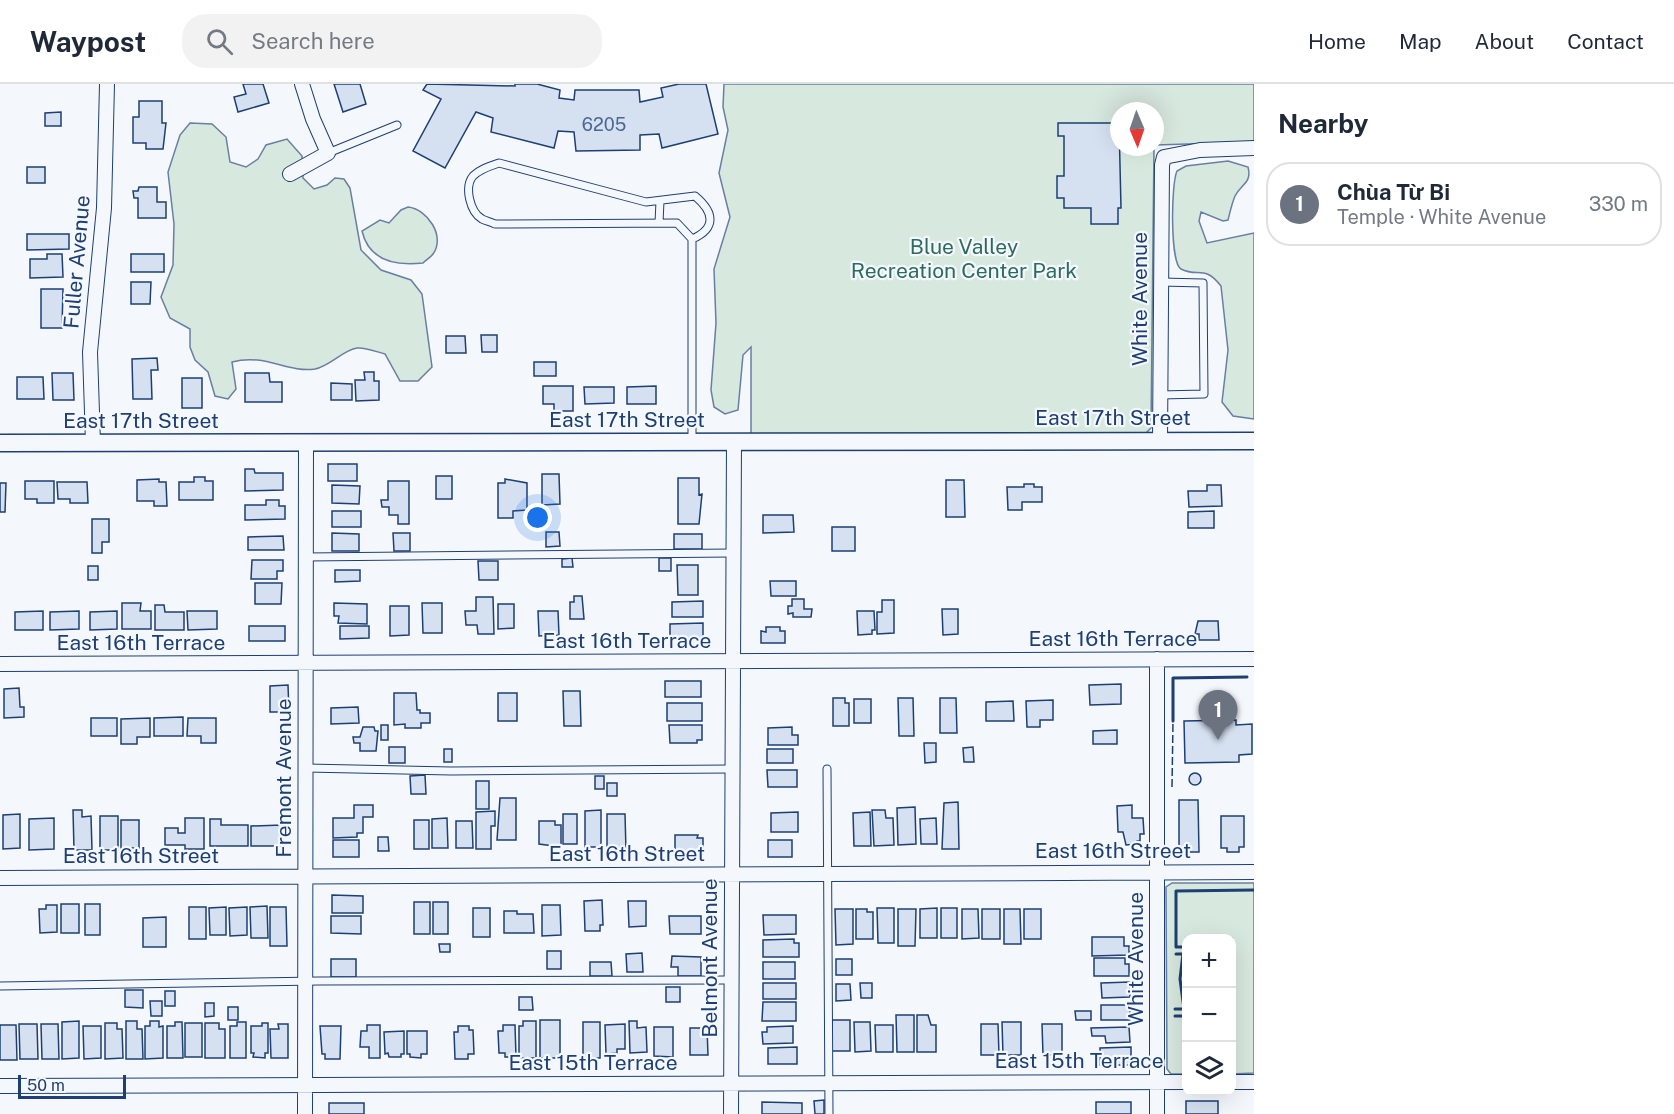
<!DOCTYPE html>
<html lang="en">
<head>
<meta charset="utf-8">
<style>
	body { margin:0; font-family:"Public Sans",sans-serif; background:#f2f2f3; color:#1f2937 }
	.controls { position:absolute; right:18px; bottom:18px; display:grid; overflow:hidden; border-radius:12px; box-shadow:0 6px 24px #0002 }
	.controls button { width:54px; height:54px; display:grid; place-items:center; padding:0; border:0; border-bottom:2px solid #e0e1e3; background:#fff; color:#1f2937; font:30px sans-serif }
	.compass { position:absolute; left:1110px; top:18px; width:54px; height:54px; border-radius:50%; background:#fff; box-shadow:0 6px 24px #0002; rotate:178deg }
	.scale { position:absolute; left:18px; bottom:15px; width:108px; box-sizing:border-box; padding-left:6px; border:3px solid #1d3f73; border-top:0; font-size:16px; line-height:21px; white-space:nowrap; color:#1d3f73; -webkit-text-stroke:4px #f4f7fb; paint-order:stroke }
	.you { position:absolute; left:538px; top:434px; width:21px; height:21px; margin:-15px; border:4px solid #fff; border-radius:50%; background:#1a73e8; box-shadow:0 0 0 9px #1a73e833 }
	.badge { display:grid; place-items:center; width:39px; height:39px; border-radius:50%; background:#2563eb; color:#fff; font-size:20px; font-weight:700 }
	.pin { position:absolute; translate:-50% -50px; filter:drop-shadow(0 2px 3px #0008) }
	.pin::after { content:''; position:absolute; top:32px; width:21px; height:18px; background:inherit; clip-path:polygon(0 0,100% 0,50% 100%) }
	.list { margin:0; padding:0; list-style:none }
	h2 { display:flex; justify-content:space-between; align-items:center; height:78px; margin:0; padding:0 24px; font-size:26px }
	h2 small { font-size:20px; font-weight:400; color:#747a83 }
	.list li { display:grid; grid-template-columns:39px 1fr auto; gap:18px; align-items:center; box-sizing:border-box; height:84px; margin:0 12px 12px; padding:0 12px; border:2px solid #e0e1e3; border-radius:24px }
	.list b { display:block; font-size:22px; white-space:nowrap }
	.list p { margin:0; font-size:20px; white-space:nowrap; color:#747a83 }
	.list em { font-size:20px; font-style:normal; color:#747a83 }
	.icon { flex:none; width:33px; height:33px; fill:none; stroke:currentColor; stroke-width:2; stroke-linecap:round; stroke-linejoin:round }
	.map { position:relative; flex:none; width:1254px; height:1030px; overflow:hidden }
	header { display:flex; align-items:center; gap:36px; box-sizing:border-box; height:84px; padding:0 30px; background:#fff; border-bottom:2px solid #e0e1e3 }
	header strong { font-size:28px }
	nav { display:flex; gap:33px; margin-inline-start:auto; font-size:21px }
	.search { width:420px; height:54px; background:#f2f2f3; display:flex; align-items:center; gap:15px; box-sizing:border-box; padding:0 21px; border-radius:24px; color:#747a83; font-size:22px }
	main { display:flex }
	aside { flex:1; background:#fff }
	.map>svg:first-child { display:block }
	.green { fill:#d7e8df; stroke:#687fa3; stroke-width:1.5 }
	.building { fill:#d5e0f0; stroke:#1d3f73; stroke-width:1.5 }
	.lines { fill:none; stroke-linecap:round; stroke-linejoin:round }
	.service-casing { stroke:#1d3f73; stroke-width:9 }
	.minor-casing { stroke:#1d3f73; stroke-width:16 }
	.tertiary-casing { stroke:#1d3f73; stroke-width:19 }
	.service { stroke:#f4f7fb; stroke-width:7 }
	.minor { stroke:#f4f7fb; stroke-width:14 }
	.tertiary { stroke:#f4f7fb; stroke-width:16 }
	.fence { stroke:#1d3f73; stroke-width:1.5; stroke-dasharray:8 3; stroke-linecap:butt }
	.wall { stroke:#1d3f73; stroke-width:3 }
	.labels { text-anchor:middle; stroke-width:4.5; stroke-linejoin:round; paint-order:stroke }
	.number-label { font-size:18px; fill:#4b6792 }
	.park-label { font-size:21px; fill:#2c6c60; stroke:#f4f7fb }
	.street-label { font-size:21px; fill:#1d3f73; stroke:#f4f7fb }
</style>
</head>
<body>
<header>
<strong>Waypost</strong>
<div class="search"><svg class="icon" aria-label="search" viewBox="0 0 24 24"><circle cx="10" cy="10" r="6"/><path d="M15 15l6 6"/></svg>Search here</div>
<nav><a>Home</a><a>Map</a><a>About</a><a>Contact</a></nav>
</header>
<main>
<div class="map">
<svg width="1254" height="1030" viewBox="0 0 1254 1030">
	<rect width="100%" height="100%" fill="#f4f7fb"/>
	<path class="green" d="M724,0H1254V58L1155,61V27H1119V63H1154L1151,344L1146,349L751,351V263L743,271L738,326L725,330L714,323L711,306L716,239L714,185L730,133L719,89L728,46L723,23Z
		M190,39L212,40L226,53L230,78L246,83L258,75L266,61L287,55L302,72L303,94L314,105L327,101L335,94L344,95L350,104L361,166L381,186L411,196L422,210L432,283L418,297H400L385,270C377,268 365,263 357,264C343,266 330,282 315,285C287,289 265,269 232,278L236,305L228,315L215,312L208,288L195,276L190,263V245L170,234L161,213L173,181L174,140L168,88L180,51Z
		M1228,77L1248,83C1252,99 1242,99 1235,112C1232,119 1230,128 1228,136L1223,137L1201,128L1199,137L1207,159L1254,149V335L1233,332L1222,318L1228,266L1221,202C1204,180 1198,194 1181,185C1170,179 1171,100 1177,87L1186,82Z
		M408,123C427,125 446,152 433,170C431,173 426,176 423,179C396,182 369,177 362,147L380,136L389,139L401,126Z
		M1172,799H1254V989L1232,990V854H1186V990H1171L1167,985L1166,803Z"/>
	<path class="building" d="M243,0H263L269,19L238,28L234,13L246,10Z
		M334,0H360L366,20L343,28Z
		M427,0L515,2V0H537L560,6L559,14L574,16L575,6H639L640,18L663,13L661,4L679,0H706L718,50L662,64L659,50L640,51V66L576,67L574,48L558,47L554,64L491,48L493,34L476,28L445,84L413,67L441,15L423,6Z
		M139,17H162V39H166L163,65H146V59H133V33H139Z
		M61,28V42H45V29Z
		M1058,39H1119L1121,124H1118V140H1091V124H1064V114H1057V92H1064V52H1058Z
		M27,83H45V99H27Z
		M139,103H157V118H166V134H138V114H134L133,107H138Z
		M27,150H69V165L27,166Z
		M47,170H62L63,193L30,194V175H47Z
		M131,170H164V188H131Z
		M131,198H151L150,220H131Z
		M41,205H63L62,244H41Z
		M481,251H497V268H482Z
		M446,252H465L466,269H446Z
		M157,274L158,286H151L152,315H133L132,275Z
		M534,278H556V292H534Z
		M364,288H374V297H379V316L356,317L355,296H365Z
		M52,289H73L74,316H53Z
		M245,289H269L270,298H282V318H245Z
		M17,293H43L44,315H17Z
		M182,294H202V324H182Z
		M331,299L352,300V316H331Z
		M543,302H573V327H554V320H543Z
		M656,302V320H627V303Z
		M584,303H614V319L585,320Z
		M328,380H357V397H328Z
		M245,385H254L255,389H283V406L245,407Z
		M542,390H559L560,420L542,421Z
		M436,392H452V415H436Z
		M194,393H205V397H213V416H179V398H194Z
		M678,394H699V411L702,410L699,440H678Z
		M159,395V398H166L167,422H154V417H137V396Z
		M505,395L527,399V426L513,427V434H498V399H505Z
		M946,396H964L965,433H946Z
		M25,397H54V419H37V415H25Z
		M388,397H409V440H398V431H389V423H382L381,416H388Z
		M57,398H87L88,419H70V415H58Z
		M0,399H6L5,428H0Z
		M1024,400H1034V403H1042V418H1022V426H1008L1007,403H1024Z
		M332,401L360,402L359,420L332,419Z
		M1207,401H1221L1222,422L1189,423L1188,407H1207Z
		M266,416H279V422H285V435L245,436V421H266Z
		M332,427H361V443H332Z
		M1214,427V444H1188V428Z
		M763,431H793L794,448L763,449Z
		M92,435H109V458H102V469H92Z
		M832,443H855V467H832Z
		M546,448H559L560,462L546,463Z
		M332,449L359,450V467H332Z
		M393,449H410V467H394Z
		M674,450H702V465H674Z
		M283,452L284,466H248V453Z
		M572,474L573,483H562V475Z
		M659,474H671V487H659Z
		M252,476H283V487H277V495H251Z
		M478,477H498V496H479Z
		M677,481H698V511H678Z
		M88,482H98V496H88Z
		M335,486H360V497L335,498Z
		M770,497H796V512H771Z
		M255,499H282L281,520H255Z
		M574,512H582L584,535H570V518H574Z
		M476,513H493L494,550H478L477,541H466L465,527H476Z
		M792,515H804V525H812L811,533H793V529L788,530V522H792Z
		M882,516H894V549L877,550V528H882Z
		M703,517V533H672V518Z
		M122,519H141L140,527H151V545H122Z
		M334,519L367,520V540L338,539L339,532H334Z
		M422,519H442V549H423Z
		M498,520H514V544L498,545Z
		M155,521H164L165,528H184V546H155Z
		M390,522H409V551L390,552Z
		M942,525H958V550L943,551Z
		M43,527V546H15V528Z
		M79,527V545L50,546V528Z
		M117,527V545L90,546V528Z
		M187,527H217V545L188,546Z
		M538,527H558L559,551L539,552Z
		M857,527H874L875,546H872V550L858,551Z
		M1198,537H1218L1219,556H1199V550H1195Z
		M703,539V555H670V540Z
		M249,542H285V557H249Z
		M340,542H369V554L340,555Z
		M766,543H780V547H785V559H761V547L766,548Z
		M665,597H701V613H665Z
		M1121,600V620L1090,621L1089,601Z
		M288,601L289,628H270V602Z
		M19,604L20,623H24V633L4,634V605Z
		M563,607H580L581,642H564Z
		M394,609H416L417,626H420V629H430V639H421V644H405V640L394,641Z
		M498,609H517V637H498Z
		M833,614H845V619H849V642H833Z
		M898,614H913L914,652H899Z
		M940,614H956L957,649H940Z
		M854,615H871V639H854Z
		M1053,616V636H1040V643H1027L1026,617Z
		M1013,617L1014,637H986V618Z
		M667,619H702V637H667Z
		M358,623L359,639L331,640V624Z
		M183,633V652H154V634Z
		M91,634H117V652H91Z
		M150,634V653H137V660H121V635Z
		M188,634H216V659H201V652H187Z
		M1236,636V641L1252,640V670L1239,671V678L1185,679L1184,637Z
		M381,641H388V656H381Z
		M669,641H702V656H697V659H670Z
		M363,643H374L375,647H378L376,667H360V659H354L353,653H360Z
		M792,643V651H798V661H768V644Z
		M1117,646V660H1093V647Z
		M924,659H936V678L925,679Z
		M389,663H405V679H389Z
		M973,663L974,678H964L963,664Z
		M444,665H452V678H444Z
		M767,665H793V679H767Z
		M767,686H797V703H768Z
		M1189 695a6 6 0 1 1 12 0a6 6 0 1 1-12 0Z
		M425,691L426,710H411L410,692Z
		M595,692H604V705H595Z
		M476,697H489V725H476Z
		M607,699H617V712H607Z
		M500,714H516V756H497Z
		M1179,716H1198L1199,768H1179Z
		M958,718L959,765H942L944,719Z
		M354,721H373V733H363V749H357V753L333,754V734H354Z
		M1132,721V734H1143L1144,750H1140V757H1137V760L1126,761L1123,748H1118L1117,722Z
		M915,723L916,760L898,761L897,724Z
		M73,726H82V733L91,732L92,766H74Z
		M601,726V763H585V727Z
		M872,726H885L886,734H893L894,761L874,762Z
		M495,727V742H491V765H476V728Z
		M798,728V748H771V729Z
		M870,728L871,762H854L853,729Z
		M20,730V764L3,765V731Z
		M563,730H577V760H563Z
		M607,730H625L626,767H607Z
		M100,732H118V766H100Z
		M1221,732H1244V763H1239V768H1227V764H1221Z
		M54,734V765L29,766V735Z
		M185,734H204V765H185V761H165V744H178V749H185Z
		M447,734L448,764H432V735Z
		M936,734L937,760H921L920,735Z
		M210,735H221V741H248V762H210Z
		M121,736H139V764H121Z
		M414,736H429V765H414Z
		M456,737H472L473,764H456Z
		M539,737H555V741H561V763L539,760Z
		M282,741V762H251V742Z
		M675,751H698L697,754H703V770L675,771Z
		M378,753H388L389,767H378Z
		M333,756H359V773H333Z
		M768,756H792V773H768Z
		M332,811L363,812V829H332Z
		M602,816L603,841H600V847H585L584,817Z
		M628,817H646V842L629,843Z
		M414,818H430V850H414Z
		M433,818H448V850H433Z
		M61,820H79V849H61Z
		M85,820H100V851H85Z
		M46,821H57V848L40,849L39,825H46Z
		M542,821H560L561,851L542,852Z
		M267,822L268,854H251L250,823Z
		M189,823H206V855H189Z
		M226,823V851H210L209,824Z
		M247,823V851L230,852L229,824Z
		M270,823H286L287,862H270Z
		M473,824H490V853H473Z
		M877,824H894V859H878Z
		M937,824V854H920V825Z
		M941,824H957V854H941Z
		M835,825H853V860L836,861Z
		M856,825H867V828H873V855H856Z
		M898,825H916L915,862H898Z
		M962,825H978L979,854L962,855Z
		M982,825H1000V855H982Z
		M1004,825H1020L1021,860H1004Z
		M1024,825H1041V855H1024Z
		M504,827H517V830H533L534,849H504Z
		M763,831H796V850L764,851Z
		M331,832H361V850L331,849Z
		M669,832H701V850H670Z
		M166,833V863H143V834Z
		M1092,853H1124V862H1129V871L1092,872Z
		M794,855V859H799V873H763V856Z
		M439,860H450V868H440Z
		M547,867H561V885H547Z
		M642,869L643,888H627L626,870Z
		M672,872L701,873V892H678V883H671Z
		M1094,874H1125V880H1129V892H1094Z
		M331,875H356V893H331Z
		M836,875H852V891H836Z
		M590,878H611L612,892H590Z
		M763,878H795V895H763Z
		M1130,898V913L1102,914L1101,899Z
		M763,899H796V915H763Z
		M860,899H872V914H861Z
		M836,900H850L851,916L836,917Z
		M666,903H680V918H666Z
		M125,906H143V924L125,923Z
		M165,907H175V922H165Z
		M519,913H532L533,926H519Z
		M150,917H162V932H151Z
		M763,918H796V937H762Z
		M205,919H214V932L205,933Z
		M1101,921H1130V936H1101Z
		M228,923H238V936H228Z
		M1075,927H1091V936H1076Z
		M896,931H914V968H897Z
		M917,931H928L931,941H936V968H917Z
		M540,936H560V974H540Z
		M832,936H850V967H832Z
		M79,937V974L62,975V938Z
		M126,937H137V945H142L143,975H126Z
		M150,937H159V943L163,942V974L145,975V942H150Z
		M523,937H536V974H519V942H523Z
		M629,937H637V944L646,943L647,968L630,969Z
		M175,938H182L183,974H167V942H175Z
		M237,938H246V974H230V942H237Z
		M583,938H600V974H583Z
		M854,938H870L871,967L855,968Z
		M1002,938H1021V971H1003Z
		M105,939H117V945H122L123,974L105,975Z
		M185,939H202V973H185Z
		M205,939H219V945H225V974H205Z
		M262,939H268V969H265V974L253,973L254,969H251V942H262Z
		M19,940H37L38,975H20Z
		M41,940H58L59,975H42Z
		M278,940H288V974H271L270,945H279Z
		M625,940V965H617V969L606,970L605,941Z
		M981,940H998L999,971H981Z
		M1042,940H1062V971H1043Z
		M0,941H16L17,976H0Z
		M367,941H380V974H369V963H360L361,947H367Z
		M503,941H515L516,973H505V969H499L498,947H503Z
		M875,941H893V968H876Z
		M83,942H101V974L84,975Z
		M320,942H341L340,975H325V970H322Z
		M458,942H469V946H473L474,970H468V975H455L454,948H458Z
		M793,942V959L763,960L762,948H767V943Z
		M654,943H673V973L654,972Z
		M1129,943L1130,958L1106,959L1105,952H1092L1091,944Z
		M690,944H707L708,971H690Z
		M404,947V970H401V973H389L388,969L385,970L384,948Z
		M407,947H427V970H421V974L410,973V970H407Z
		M797,963V980H768V964Z
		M1131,963V981H1100V964Z
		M824,1016V1030H815L814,1017Z
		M1186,1017H1218V1030H1186Z
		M762,1018L802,1019V1030H762Z
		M1096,1018H1131V1030H1096Z
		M329,1019H364V1030H329Z"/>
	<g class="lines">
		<defs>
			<path id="service" d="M328,69L397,41
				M659,139L660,117
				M692,155C717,144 714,128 695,112L646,118L499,79C490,82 480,85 473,92C464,103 470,128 482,135C486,137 491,138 495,140L677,139L692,155V358
				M1160,311L1204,310L1203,199L1161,198
				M306,473L733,469
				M306,684L451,687L732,685
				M827,685L829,1030
				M0,902L319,897L731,896"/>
			<path id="minor" d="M290,90L328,69L313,35L302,0
				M1160,357L1162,81L1164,73L1200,66L1254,64
				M93,359L90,268L104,124L107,0
				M0,580L1254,575
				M0,794L1254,788
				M1232,998H1254
				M0,1002L1186,998
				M305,1030L306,359
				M731,1030L734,358
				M1157,1030V575"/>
			<path id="tertiary" d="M0,359L1254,357"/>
		</defs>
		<use href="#service" class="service-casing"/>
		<use href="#minor" class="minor-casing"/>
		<use href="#tertiary" class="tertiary-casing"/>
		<use href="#service" class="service"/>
		<use href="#minor" class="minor"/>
		<use href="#tertiary" class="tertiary"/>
		<path class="fence" d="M1172,703L1173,637"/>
		<path class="wall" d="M1173,637V594L1247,593
			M1186,863H1176V807L1254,806
			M1175,925H1184L1180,895L1183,870H1176
			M1175,932H1186"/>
	</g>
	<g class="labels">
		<g class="number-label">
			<text x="604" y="47">6205</text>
		</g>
		<g class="park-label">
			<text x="964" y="170">Blue Valley<tspan x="964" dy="24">Recreation Center Park</tspan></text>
		</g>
		<g class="street-label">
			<text transform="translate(77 178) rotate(-85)" y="7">Fuller Avenue</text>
			<text transform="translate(1140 215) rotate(-90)" y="7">White Avenue</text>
			<text x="1113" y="341">East 17th Street</text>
			<text x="627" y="343">East 17th Street</text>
			<text x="141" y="344">East 17th Street</text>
			<text x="1113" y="562">East 16th Terrace</text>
			<text x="627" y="564">East 16th Terrace</text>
			<text x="141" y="566">East 16th Terrace</text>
			<text transform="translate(284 694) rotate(-90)" y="7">Fremont Avenue</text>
			<text x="1113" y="774">East 16th Street</text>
			<text x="627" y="777">East 16th Street</text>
			<text x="141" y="779">East 16th Street</text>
			<text transform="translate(710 874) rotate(-90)" y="7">Belmont Avenue</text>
			<text transform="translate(1136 875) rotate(-90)" y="7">White Avenue</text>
			<text x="1079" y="984">East 15th Terrace</text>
			<text x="593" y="986">East 15th Terrace</text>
		</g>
	</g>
</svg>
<div class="controls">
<button>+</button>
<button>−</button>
<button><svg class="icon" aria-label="layers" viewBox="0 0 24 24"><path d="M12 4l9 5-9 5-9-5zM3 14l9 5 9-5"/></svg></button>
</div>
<svg class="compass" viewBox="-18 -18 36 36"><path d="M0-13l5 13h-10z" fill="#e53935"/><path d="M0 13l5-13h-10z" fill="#747a83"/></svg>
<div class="scale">50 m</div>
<div class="you"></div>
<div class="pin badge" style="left:1218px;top:656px;background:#6b7280">1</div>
</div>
<aside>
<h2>Nearby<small></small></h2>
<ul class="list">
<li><span class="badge" style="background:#6b7280">1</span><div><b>Chùa Từ Bi</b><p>Temple · White Avenue</p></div><em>330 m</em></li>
</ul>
</aside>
</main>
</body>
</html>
